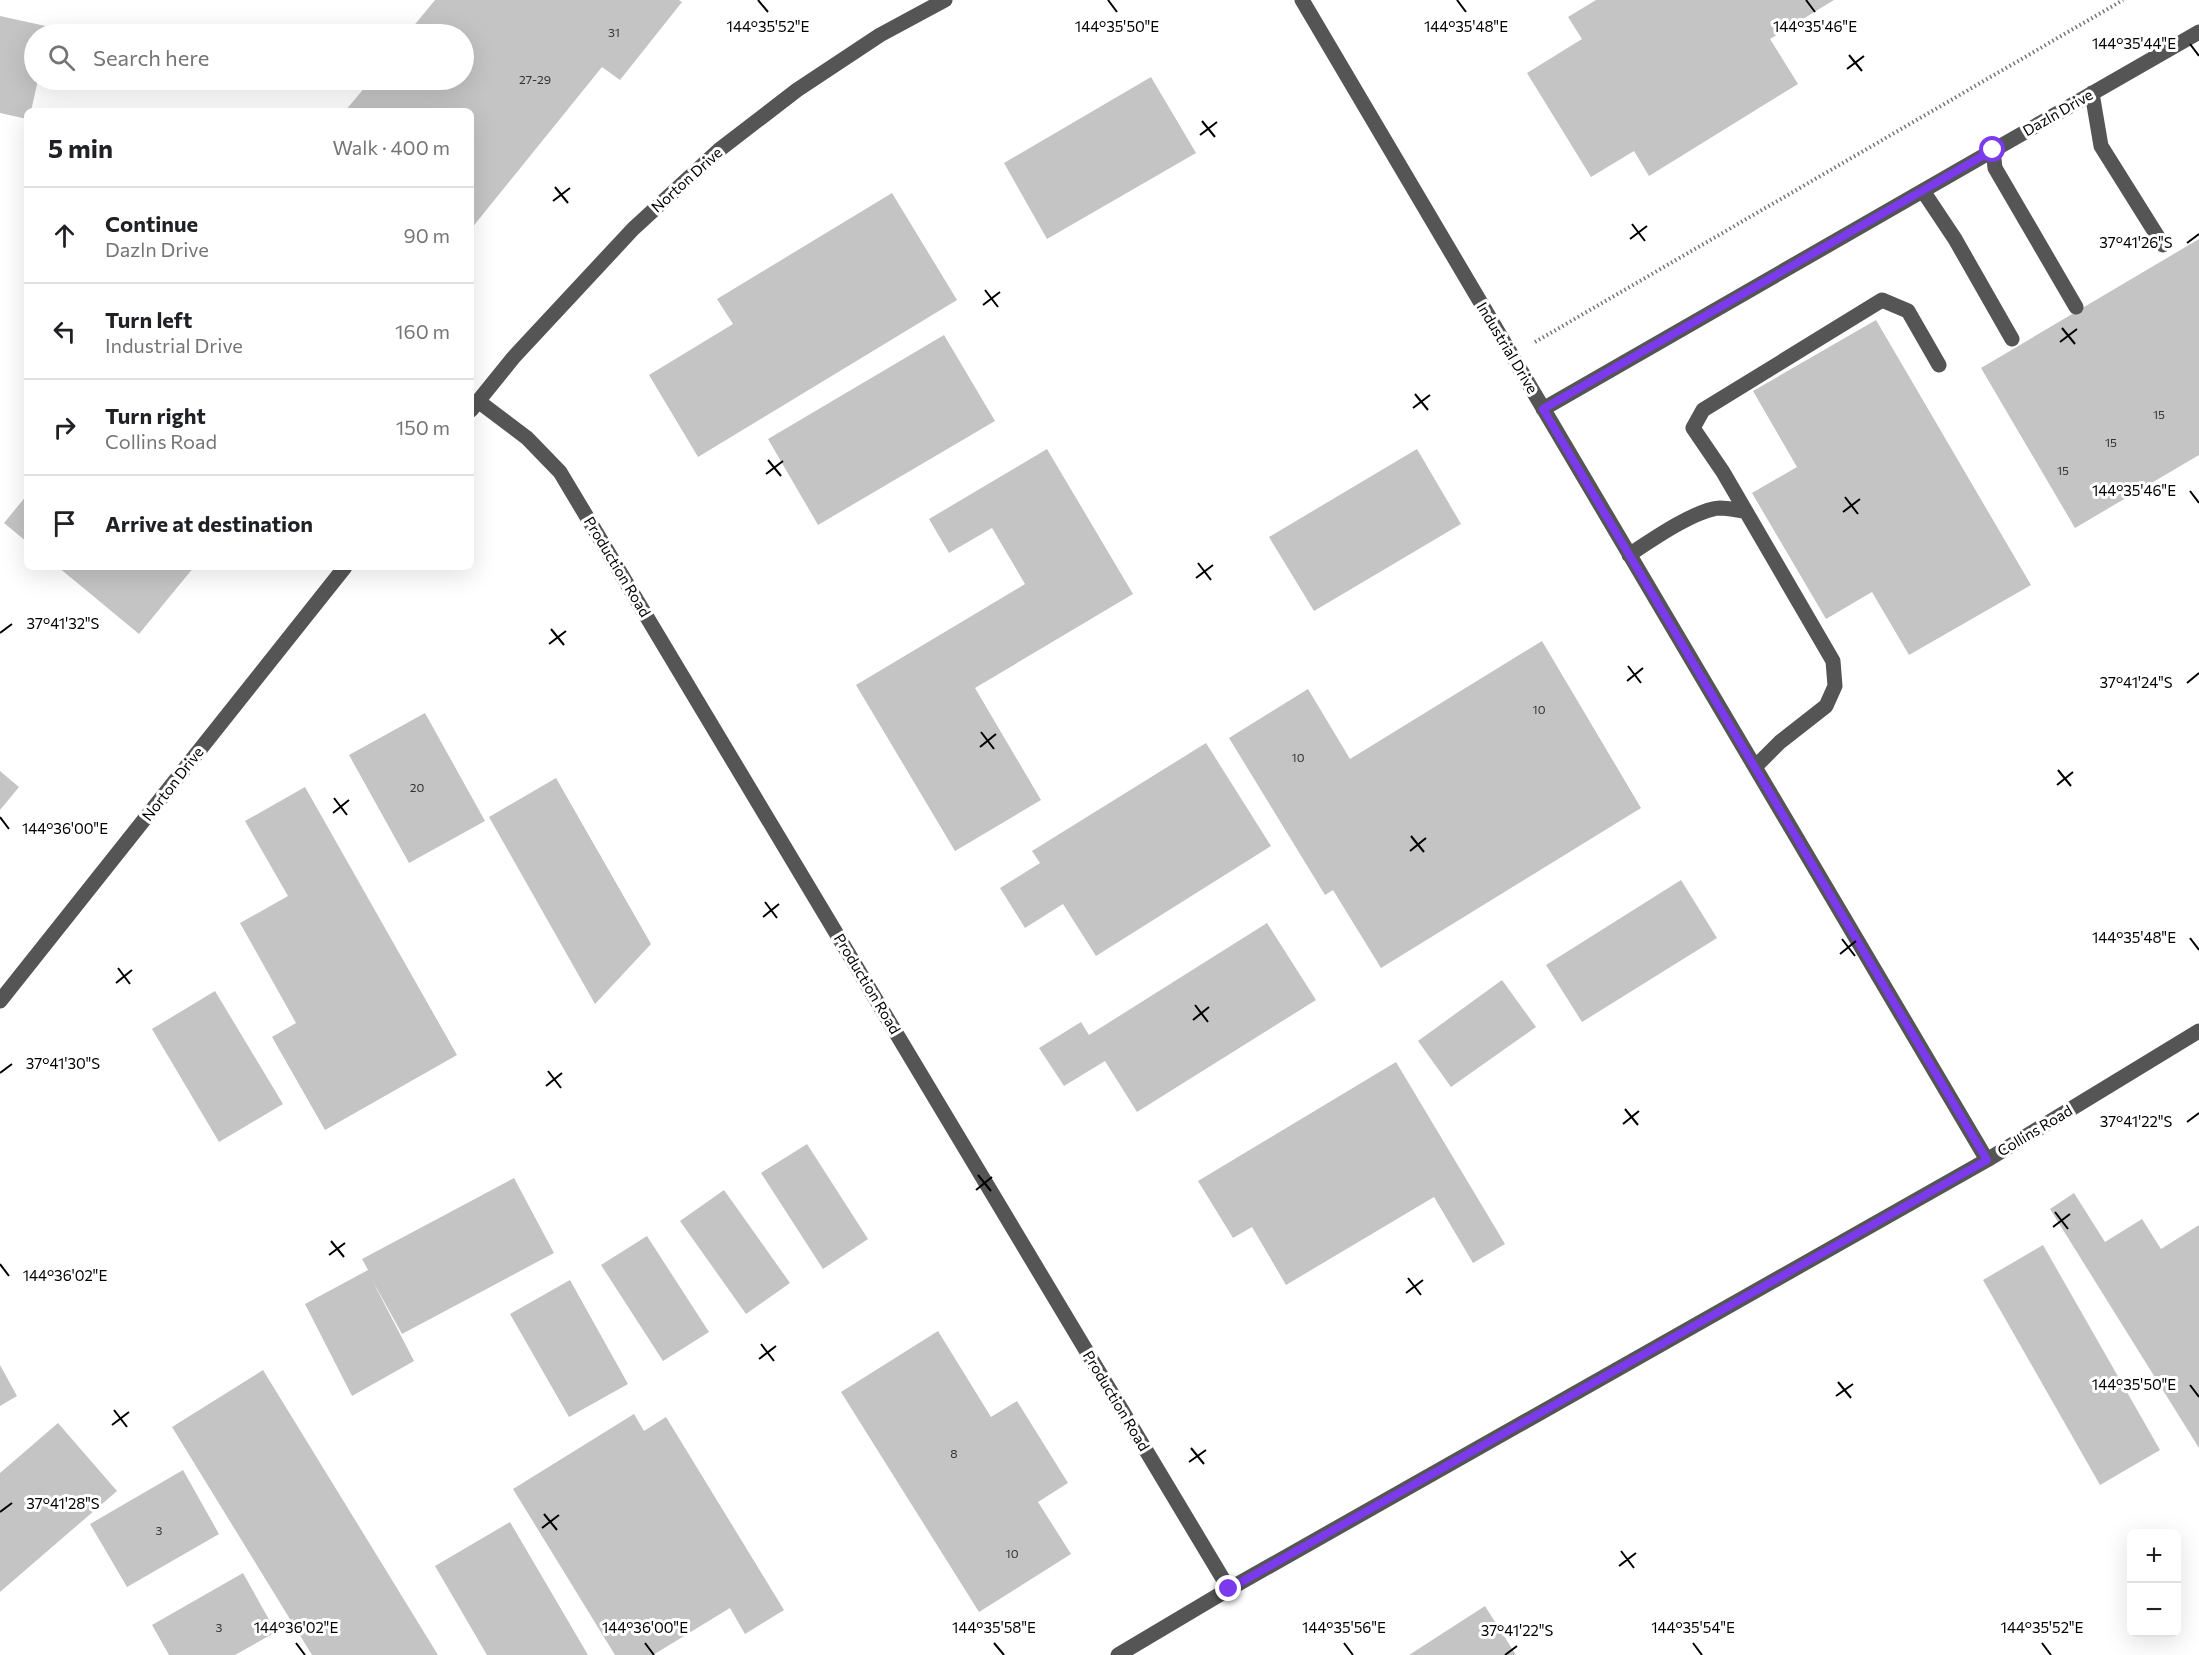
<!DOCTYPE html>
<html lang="en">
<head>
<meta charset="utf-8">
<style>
	body { margin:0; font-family:Commissioner,sans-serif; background:#f6f6f6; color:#202124 }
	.controls { position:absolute; right:18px; bottom:18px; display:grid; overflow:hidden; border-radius:9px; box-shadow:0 6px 24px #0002 }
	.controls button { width:54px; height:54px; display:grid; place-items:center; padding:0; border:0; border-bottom:2px solid #e0e0e0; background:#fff; color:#202124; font:30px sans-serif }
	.stop { position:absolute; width:18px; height:18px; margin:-14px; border:4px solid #7c3aed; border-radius:50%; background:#fff }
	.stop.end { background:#7c3aed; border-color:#fff; box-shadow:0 2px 6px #0008 }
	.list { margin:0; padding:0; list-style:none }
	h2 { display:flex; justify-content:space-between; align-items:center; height:78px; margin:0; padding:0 24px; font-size:26px }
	h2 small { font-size:20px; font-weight:400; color:#757577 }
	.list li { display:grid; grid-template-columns:39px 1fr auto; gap:18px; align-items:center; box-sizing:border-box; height:96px; padding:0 24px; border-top:2px solid #e0e0e0 }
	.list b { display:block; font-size:22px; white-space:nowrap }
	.list p { margin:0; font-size:20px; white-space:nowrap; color:#757577 }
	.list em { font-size:20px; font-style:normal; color:#757577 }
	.icon { flex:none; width:33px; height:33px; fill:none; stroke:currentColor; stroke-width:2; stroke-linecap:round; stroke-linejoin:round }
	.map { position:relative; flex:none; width:2199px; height:1655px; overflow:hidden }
	.search { position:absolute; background:#fff; box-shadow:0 6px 24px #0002; left:24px; top:24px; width:450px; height:66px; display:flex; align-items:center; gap:15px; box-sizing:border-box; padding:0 21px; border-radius:33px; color:#757577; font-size:22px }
	.panel { position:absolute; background:#fff; box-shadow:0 6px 24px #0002; left:24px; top:108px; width:450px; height:462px; border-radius:9px }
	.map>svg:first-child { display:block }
	.building { fill:#c4c4c4 }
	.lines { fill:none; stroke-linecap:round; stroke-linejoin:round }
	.path { stroke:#777; stroke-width:4; stroke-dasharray:1.5 3; stroke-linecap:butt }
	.minor { stroke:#555; stroke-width:15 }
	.route { stroke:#7c3aed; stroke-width:8 }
	.ticks { fill:none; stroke:#000; stroke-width:2 }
	.labels { text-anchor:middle; stroke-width:6; stroke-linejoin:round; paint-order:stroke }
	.number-label { font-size:12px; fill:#313131 }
	.street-label { font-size:15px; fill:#000; stroke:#fff }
	.ticks-label { font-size:15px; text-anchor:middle; fill:#000; stroke:#fff; stroke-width:6; stroke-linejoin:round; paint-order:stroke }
</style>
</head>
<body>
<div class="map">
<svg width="2199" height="1655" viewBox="0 0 2199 1655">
	<rect width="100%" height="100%" fill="#fff"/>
	<path class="building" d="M435,0H679L682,2L620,80L602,67L471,229V111H345L371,80H464V34H407Z
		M1596,0H1834L1770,39L1798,84L1649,176L1634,151L1591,177L1527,73L1582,39L1568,17Z
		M0,16L50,27L48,34H34V80H38L31,111H27V119L0,113Z
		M1151,77L1196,153L1047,239L1004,163Z
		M892,193L957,300L698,457L649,375L733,324L717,299Z
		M2199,239V455L2075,528L1981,368Z
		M1876,320L2031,585L1909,655L1872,592L1826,619L1752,493L1797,467L1753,391Z
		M944,335L995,421L818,525L768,439Z
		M1047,449L1133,594L975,688L1041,800L955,851L856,685L1025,584L992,528L949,553L929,519Z
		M1417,449L1461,524L1314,611L1269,537Z
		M27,495V542L4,523Z
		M58,567H194L139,634Z
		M1542,641L1641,808L1381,968L1333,890L1325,895L1229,738L1308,689L1350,759Z
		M425,713L485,821L409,863L349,755Z
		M1206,743L1271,846L1096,956L1063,904L1025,928L1000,888L1040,863L1032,851Z
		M0,771L19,787L0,810Z
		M556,778L651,944L595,1004L489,817Z
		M305,787L457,1055L325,1130L272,1037L296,1023L240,923L288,896L245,821Z
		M1681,880L1717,938L1582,1022L1546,965Z
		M1267,923L1316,1000L1137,1112L1105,1061L1064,1086L1039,1048L1081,1022L1089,1035Z
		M1502,980L1536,1027L1451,1087L1418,1041Z
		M215,991L283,1104L219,1142L152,1029Z
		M1396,1062L1505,1244L1473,1263L1434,1197L1286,1285L1252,1227L1233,1238L1198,1181Z
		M807,1144L868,1239L823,1269L761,1173Z
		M514,1178L554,1253L402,1334L371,1278L414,1361L352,1396L305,1304L368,1270L362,1259Z
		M724,1190L790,1283L746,1314L680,1221Z
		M2074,1193L2105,1242L2142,1219L2161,1249L2199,1225V1448L2050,1209Z
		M647,1236L709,1332L663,1361L601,1265Z
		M2043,1245L2160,1450L2100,1485L1983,1280Z
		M570,1280L628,1384L569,1417L510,1314Z
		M938,1331L991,1417L1017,1401L1068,1483L1038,1502L1071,1554L979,1612L841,1392Z
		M0,1365L17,1396L0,1406Z
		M263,1370L438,1655H312L172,1427Z
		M634,1414L644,1431L666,1417L784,1610L745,1634L730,1608L653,1655H615L513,1489Z
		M58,1423L117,1491L0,1592V1473Z
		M183,1470L219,1534L127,1587L90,1524Z
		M510,1522L588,1655H487L435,1566Z
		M243,1573L276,1632L235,1655H169L152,1625Z
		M1485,1606L1516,1655H1409Z"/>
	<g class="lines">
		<path class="path" d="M1535,342L2123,0"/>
		<path class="minor" d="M1302,0L1987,1160
			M2092,93L2101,146L2163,245
			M1993,150L1995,168L2076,307
			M1923,191L1955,239L2012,339
			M478,401L527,438L560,472L1229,1589
			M1543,409L2199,32
			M471,410L513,358L633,229L719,150L797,90L880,35L945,0
			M1629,555C1650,541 1696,509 1720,508C1728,508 1736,510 1744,511
			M1755,767L1780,742L1826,706L1835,686L1833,661L1723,472L1693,428L1703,410L1882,300L1908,311L1939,365
			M0,1001L345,567
			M1118,1655L1229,1589L1987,1160L2199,1031"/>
	</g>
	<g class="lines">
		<path class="route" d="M1229,1589L1987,1160L1543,409L1993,150"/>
	</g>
	<path class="ticks" d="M758,0L768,12M1108,0L1117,12M1457,0L1466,12M1806,0L1815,12M2190,44L2199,56M1849,55L1862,71M1847,69L1864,56M1202,121L1215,137M1200,135L1217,122M555,187L568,203M553,201L570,188M1632,224L1645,241M1630,239L1647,226M2187,243L2199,234M985,290L998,307M983,305L1000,292M2062,328L2075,344M2060,342L2077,329M1415,394L1428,410M1413,408L1430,395M768,460L781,476M766,474L783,461M2190,491L2199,503M1845,497L1858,514M1843,512L1860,499M1198,563L1211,580M1196,578L1213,565M551,629L564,645M0,633L12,624M549,644L566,631M1628,666L1641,683M1627,681L1643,668M2187,683L2199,673M981,732L994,749M980,747L996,734M2058,770L2071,786M2057,785L2073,772M334,798L347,815M333,813L349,800M0,817L9,829M1411,836L1424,852M1410,851L1426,838M765,902L777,918M763,917L779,904M2190,938L2199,950M1842,939L1855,956M1840,954L1856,941M118,968L130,984M116,983L132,970M1195,1005L1208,1022M1193,1020L1209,1007M548,1071L561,1088M0,1073L12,1064M546,1086L562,1073M1625,1109L1638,1125M2187,1122L2199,1113M1623,1124L1639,1111M978,1175L991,1191M976,1190L992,1177M2055,1212L2068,1229M2053,1227L2070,1214M331,1241L344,1257M329,1255L345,1243M0,1264L9,1276M1408,1278L1421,1295M1406,1293L1423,1280M761,1344L774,1361M759,1359L776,1346M1838,1382L1851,1398M2190,1385L2199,1397M1836,1396L1853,1384M114,1410L127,1427M112,1425L129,1412M1191,1448L1204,1464M1189,1462L1206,1450M0,1512L12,1503M544,1514L557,1530M542,1528L559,1515M1621,1551L1634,1568M1619,1566L1636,1553M296,1643L305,1655M645,1643L654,1655M994,1643L1004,1655M1344,1643L1353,1655M1693,1643L1702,1655M2042,1643L2051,1655M1505,1655L1517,1646"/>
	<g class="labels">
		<g class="number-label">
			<text x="614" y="37">31</text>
			<text x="535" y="84">27-29</text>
			<text x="2159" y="419">15</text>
			<text x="2111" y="447">15</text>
			<text x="2063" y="475">15</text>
			<text x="1539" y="714">10</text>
			<text x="1298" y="762">10</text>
			<text x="417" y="792">20</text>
			<text x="954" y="1458">8</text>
			<text x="159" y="1535">3</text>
			<text x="1012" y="1558">10</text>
			<text x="219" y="1632">3</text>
		</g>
		<g class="street-label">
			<text transform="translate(2058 113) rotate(-30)" y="5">Dazln Drive</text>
			<text transform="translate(687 180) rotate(-42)" y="5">Norton Drive</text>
			<text transform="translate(1507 348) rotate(59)" y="5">Industrial Drive</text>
			<text transform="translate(617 567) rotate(59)" y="5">Production Road</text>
			<text transform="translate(173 784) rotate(-52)" y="5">Norton Drive</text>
			<text transform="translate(867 984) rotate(59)" y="5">Production Road</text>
			<text transform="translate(2035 1131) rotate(-31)" y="5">Collins Road</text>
			<text transform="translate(1116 1401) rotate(59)" y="5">Production Road</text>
		</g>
	</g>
	<g class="ticks-label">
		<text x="768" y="32">144°35'52"E</text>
		<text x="1117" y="32">144°35'50"E</text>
		<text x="1466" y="32">144°35'48"E</text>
		<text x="1815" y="32">144°35'46"E</text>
		<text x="2134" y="49">144°35'44"E</text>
		<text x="2136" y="248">37°41'26"S</text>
		<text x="2134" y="496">144°35'46"E</text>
		<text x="63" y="629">37°41'32"S</text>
		<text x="2136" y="688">37°41'24"S</text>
		<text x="65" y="834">144°36'00"E</text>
		<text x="2134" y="943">144°35'48"E</text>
		<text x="63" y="1069">37°41'30"S</text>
		<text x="2136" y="1127">37°41'22"S</text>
		<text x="65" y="1281">144°36'02"E</text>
		<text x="2134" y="1390">144°35'50"E</text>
		<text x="63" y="1509">37°41'28"S</text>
		<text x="296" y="1633">144°36'02"E</text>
		<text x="645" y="1633">144°36'00"E</text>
		<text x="994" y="1633">144°35'58"E</text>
		<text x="1344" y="1633">144°35'56"E</text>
		<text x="1693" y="1633">144°35'54"E</text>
		<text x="2042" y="1633">144°35'52"E</text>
		<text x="1517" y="1636">37°41'22"S</text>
	</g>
</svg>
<div class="controls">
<button>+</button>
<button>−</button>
</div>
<div class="stop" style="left:1993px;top:150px"></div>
<div class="stop end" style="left:1229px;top:1589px"></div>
<div class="search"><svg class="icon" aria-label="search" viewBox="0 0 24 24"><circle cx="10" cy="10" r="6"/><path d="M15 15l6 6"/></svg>Search here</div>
<section class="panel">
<h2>5 min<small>Walk · 400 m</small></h2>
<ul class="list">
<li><svg class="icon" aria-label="ahead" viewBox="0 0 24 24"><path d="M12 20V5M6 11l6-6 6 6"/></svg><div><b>Continue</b><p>Dazln Drive</p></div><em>90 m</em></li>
<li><svg class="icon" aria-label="left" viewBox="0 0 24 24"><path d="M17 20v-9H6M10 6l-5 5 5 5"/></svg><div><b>Turn left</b><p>Industrial Drive</p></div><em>160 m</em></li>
<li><svg class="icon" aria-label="right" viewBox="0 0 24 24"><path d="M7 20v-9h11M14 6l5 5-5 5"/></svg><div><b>Turn right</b><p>Collins Road</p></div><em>150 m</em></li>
<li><svg class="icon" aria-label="arrive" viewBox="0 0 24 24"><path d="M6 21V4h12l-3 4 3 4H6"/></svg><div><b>Arrive at destination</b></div></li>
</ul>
</section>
</div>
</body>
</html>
